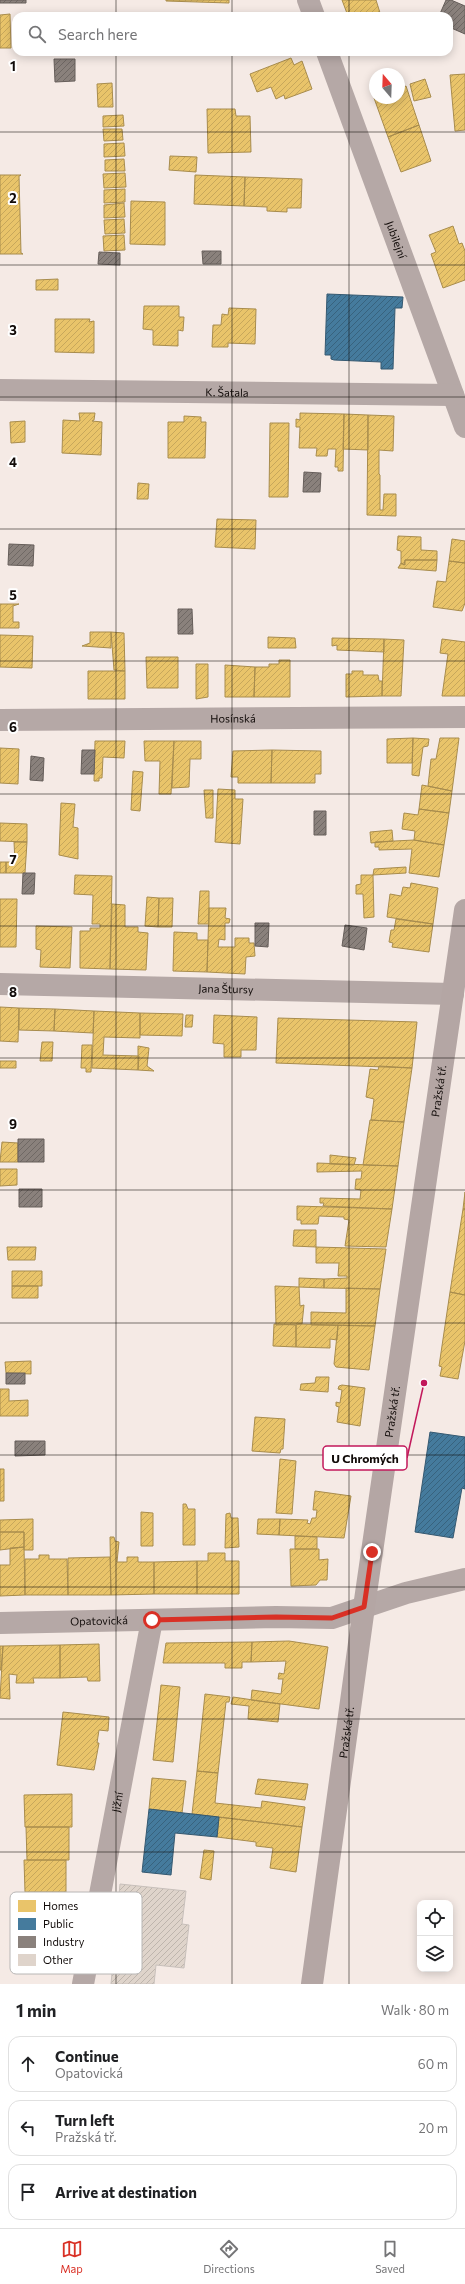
<!DOCTYPE html>
<html lang="en">
<head>
<meta charset="utf-8">
<style>
	body { margin:0; font-family:Commissioner,sans-serif; background:#f2f2f2; color:#202124 }
	.controls { position:absolute; right:12px; bottom:12px; display:grid; overflow:hidden; border-radius:8px; box-shadow:0 2px 10px #0003 }
	.controls button { width:36px; height:36px; display:grid; place-items:center; padding:0; border:0; border-bottom:1px solid #e0e0e0; background:#fff; color:#202124; font:20px sans-serif }
	.compass { position:absolute; left:369px; top:68px; width:36px; height:36px; border-radius:50%; background:#fff; box-shadow:0 2px 10px #0003; rotate:341deg }
	.stop { position:absolute; width:12px; height:12px; margin:-9px; border:3px solid #d93025; border-radius:50%; background:#fff }
	.stop.end { background:#d93025; border-color:#fff; box-shadow:0 1px 4px #0008 }
	.list { margin:0; padding:0; list-style:none }
	h2 { display:flex; justify-content:space-between; align-items:center; height:52px; margin:0; padding:0 16px; font-size:17px }
	h2 small { font-size:13px; font-weight:400; color:#757577 }
	.list li { display:grid; grid-template-columns:26px 1fr auto; gap:12px; align-items:center; box-sizing:border-box; height:56px; margin:0 8px 8px; padding:0 8px; border:1px solid #e0e0e0; border-radius:12px }
	.list b { display:block; font-size:15px; white-space:nowrap }
	.list p { margin:0; font-size:13px; white-space:nowrap; color:#757577 }
	.list em { font-size:13px; font-style:normal; color:#757577 }
	.icon { flex:none; width:22px; height:22px; fill:none; stroke:currentColor; stroke-width:2; stroke-linecap:round; stroke-linejoin:round }
	.map { position:relative; flex:none; width:465px; height:1984px; overflow:hidden }
	.search { position:absolute; background:#fff; box-shadow:0 2px 10px #0003; left:12px; right:12px; top:12px; height:44px; display:flex; align-items:center; gap:10px; box-sizing:border-box; padding:0 14px; border-radius:12px; color:#757577; font-size:15px }
	.sheet { height:244px; background:#fff }
	nav { display:flex; justify-content:space-around; align-items:center; box-sizing:border-box; height:56px; border-top:1px solid #e0e0e0; background:#fff; font-size:11px; color:#757577 }
	nav a { display:grid; justify-items:center; gap:2px }
	nav .on { color:#d93025 }
	.map>svg:first-child { display:block }
	.homes { fill:url(#homes-hatch); stroke:#a88c4d }
	.public { fill:url(#public-hatch); stroke:#355971 }
	.industry { fill:url(#industry-hatch); stroke:#665e5a }
	.building { fill:url(#building-hatch); stroke:#c8c0bb }
	.lines { fill:none; stroke-linecap:round; stroke-linejoin:round }
	.street { stroke:#b5a8a6; stroke-width:22 }
	.secondary { stroke:#b4a6a4; stroke-width:22 }
	.route { stroke:#d93025; stroke-width:5 }
	.grid { fill:none; stroke:#110b09; stroke-width:1; stroke-opacity:0.55 }
	.labels { text-anchor:middle; stroke-width:4; stroke-linejoin:round; paint-order:stroke }
	.street-label { font-size:11px; fill:#110b09; stroke:#fff }
	.key { fill:#fff; stroke:#b8b6b5; stroke-width:1 }
	.key-label { font-size:11px; fill:#110b09 }
	.grid-label { font-size:13px; text-anchor:middle; font-weight:bold; fill:#110b09; stroke:#fff; stroke-width:4; stroke-linejoin:round; paint-order:stroke }
	.leader { fill:none; stroke:#c2185b; stroke-width:1.5 }
	.callout-dot { fill:#c2185b; stroke:#fff; stroke-width:1.5 }
	.callout { fill:#fff; stroke:#c2185b; stroke-width:1.5 }
	.callout-label { font-size:12px; text-anchor:middle; font-weight:bold; fill:#110b09 }
</style>
</head>
<body>
<div class="map">
<svg width="465" height="1984" viewBox="0 0 465 1984">
	<defs>
		<pattern id="homes-hatch" width="6" height="6" patternUnits="userSpaceOnUse"><rect width="6" height="6" fill="#e9c46a"/><path d="M-1 1l2-2M0 6l6-6M5 7l2-2" fill="none" stroke="#c7a75b"/></pattern>
		<pattern id="public-hatch" width="6" height="6" patternUnits="userSpaceOnUse"><rect width="6" height="6" fill="#457b9d"/><path d="M-1 1l2-2M0 6l6-6M5 7l2-2" fill="none" stroke="#38637e"/></pattern>
		<pattern id="industry-hatch" width="6" height="6" patternUnits="userSpaceOnUse"><rect width="6" height="6" fill="#8a817c"/><path d="M-1 1l2-2M0 6l6-6M5 7l2-2" fill="none" stroke="#6f6864"/></pattern>
		<pattern id="building-hatch" width="6" height="6" patternUnits="userSpaceOnUse"><rect width="6" height="6" fill="#dfd4cb"/><path d="M-1 1l2-2M0 6l6-6M5 7l2-2" fill="none" stroke="#beb5ad"/></pattern>
	</defs>
	<rect width="100%" height="100%" fill="#f5eae5"/>
	<path class="homes" d="M166,0H229V3L166,1Z
		M342,0H376L381,16H348Z
		M10,14L11,48H0V15Z
		M291,58L294,65L302,61L312,89L285,99L284,95L276,99L271,87L257,92L250,74Z
		M465,74V130L455,131L450,75Z
		M425,79L431,97L414,101L410,84Z
		M112,83L113,107H98L97,84Z
		M406,86L419,125L388,137L374,98H399V89Z
		M207,109H235L236,116H250L251,152L208,153Z
		M123,115L124,126L103,127V116Z
		M419,125L431,161L401,172L388,137Z
		M103,129H122L123,140L104,141Z
		M124,143L125,156L104,157V144Z
		M170,156L197,157L196,172L169,170Z
		M124,159L125,171H105V160Z
		M125,173L126,187L104,188L103,174Z
		M0,175H21L19,176L21,253L23,254H0Z
		M195,175L245,177L244,206L194,204Z
		M245,177L302,179L301,208H287V212L267,211V207L244,206Z
		M125,189V202L104,203V190Z
		M131,201L165,202V245L130,244Z
		M124,203L125,217L104,218V205Z
		M124,219L125,233L105,234L104,220Z
		M453,226L459,244L462,243L465,251V280L443,288L431,254L436,252L429,235Z
		M124,235L125,250L104,251L103,236Z
		M58,279V290H36V280Z
		M144,306H179V317H184L183,331L178,330V346L153,345V330L143,329Z
		M229,308L256,309L255,344L228,343V347H212L213,325H221L222,314L228,315Z
		M55,319H90L89,322L94,321V353L55,352Z
		M79,413H95L94,420L92,421L102,422L101,455L62,453L63,420L80,421Z
		M300,413L344,414L343,471H338V467H335L336,449H328L327,456H316L317,448H299L300,427H296V419L300,420Z
		M344,414L368,415V450L343,449Z
		M368,415L394,416L393,451L379,450V474L380,475V510H383L384,494H396V516L367,515Z
		M184,416L201,417V422H206L205,458H168V422H184Z
		M25,421V442L11,443L10,422Z
		M270,423H289L288,497H269Z
		M138,483L149,484L148,499H137Z
		M217,519L256,520L255,549L215,547Z
		M398,536L421,537V550L437,551V560H405L404,565L401,563V551L397,550Z
		M452,539L465,541V563L449,561Z
		M405,560H437L436,571L398,568L401,563L405,565Z
		M449,561L465,563V603L462,611L433,607L437,581L446,582Z
		M0,604H19L13,606V622H19V628H0Z
		M90,632H111V648L82,646L90,643Z
		M111,632L124,633L125,671L114,670Z
		M0,635L33,636L32,668L0,667Z
		M268,637L295,638L296,648H268Z
		M332,638L384,639V652L337,650V645L332,646Z
		M384,639L404,640L401,696H382Z
		M442,639L465,642V696H442L448,654L440,653Z
		M146,657H178V688H147Z
		M279,660H290V697H254L255,667H269V664H279Z
		M196,664H208V697L196,699Z
		M225,665L255,667L254,697H225Z
		M88,671H125V699H88Z
		M352,671H363V675H378L379,681H382V696L346,697V674H352Z
		M413,738L429,739L428,746L423,747L419,776L412,775Z
		M413,738L412,763H387V739Z
		M440,738H459L452,791L428,786L431,759H436Z
		M95,741H125L124,758L103,757L102,778H99V781H94Z
		M144,741H174L171,794H159L160,761H145Z
		M174,741H201V759H190L189,787L172,788Z
		M0,748L19,749L18,784L0,783Z
		M272,750L271,783H238V777H231L233,751Z
		M272,750L321,751V774H315V783H271Z
		M133,771L143,772L140,811L131,810Z
		M422,785L452,791L449,813L419,809Z
		M218,789L235,790V799H243L240,844L215,842Z
		M204,790H213V818H206Z
		M61,803L75,804L73,827L78,828V859L59,855Z
		M419,809L449,813L444,845L414,840L415,831L402,829L404,813L418,815Z
		M0,823L27,824V842L0,841Z
		M392,830L393,841L371,843L370,832Z
		M414,840L444,845L439,877L409,873L412,849L379,850V847H375V842Z
		M14,842H27L25,873H6V862H15Z
		M0,862H6V873H0Z
		M406,867V873L373,875L374,869Z
		M75,875L112,876L110,969L80,968V931H90V928H100V924H92L93,895L74,894Z
		M361,875H373L374,917L364,918L363,894H356V885L361,884Z
		M411,883L438,888L433,924L387,917L390,894L401,896L403,887L410,888Z
		M200,891H209V924H198Z
		M147,897L159,898L158,927L145,926Z
		M159,898H173L172,927H158Z
		M0,899H17L16,947H0Z
		M112,904L125,905V927H138V932L148,933L146,970L110,969Z
		M209,908H226L225,918L230,919L229,923H225V940L219,939L218,947H235V938H249V943H254L255,956L246,957L245,974L207,972Z
		M396,919L433,924L429,952L392,947L393,943L389,942L391,930H394Z
		M36,926L72,927L70,968L40,967L41,950L36,949Z
		M174,932L197,933V940H208L207,972L173,971Z
		M0,1007L19,1008L18,1042L0,1041Z
		M19,1008L55,1009L54,1031L19,1030Z
		M55,1009L94,1011L93,1033L54,1031Z
		M94,1011L140,1013V1038L104,1037L103,1055L139,1056L138,1070L92,1068Z
		M140,1013L183,1014L182,1036L140,1035Z
		M186,1015H193L192,1027H185Z
		M214,1015L257,1017L256,1050H241V1057H224V1044L213,1043Z
		M278,1018L417,1022L412,1068L276,1063Z
		M42,1042H53L52,1061H40Z
		M82,1045H92L91,1072H86V1068H81Z
		M138,1046L149,1048L147,1066L154,1071L138,1070Z
		M0,1061H16V1068H0Z
		M379,1066L412,1068L404,1122L371,1120L374,1099L366,1097L370,1069L378,1070Z
		M370,1120L404,1122L398,1166L363,1165Z
		M2,1142L18,1143V1162H0Z
		M330,1155L356,1158L354,1165L330,1164Z
		M317,1163L398,1166L392,1209L323,1206L324,1203H320V1198L360,1199L361,1190L355,1189L356,1179H361L362,1171L317,1172Z
		M0,1169H17V1185L0,1186Z
		M465,1192V1209H463Z
		M297,1206L392,1209L386,1247L345,1246L349,1220L344,1219V1217L319,1216L318,1224H301V1220H297Z
		M463,1209H465V1295L450,1292Z
		M294,1230H316V1247L293,1246Z
		M7,1247H36L35,1260H8Z
		M316,1247L386,1249L380,1289L324,1288V1279L347,1278V1276H338L339,1263H316Z
		M12,1271H42V1286H12Z
		M299,1278L324,1279V1288L299,1287Z
		M12,1286H38V1298H12Z
		M275,1286L299,1287L300,1306L304,1305L302,1324L276,1325Z
		M346,1288L380,1289L375,1326L311,1325V1312L346,1313Z
		M450,1292L465,1295V1341L458,1379L440,1376L442,1367L439,1366Z
		M274,1324L296,1325V1347L273,1346Z
		M299,1324L338,1325L337,1340L330,1339V1348L296,1347V1325Z
		M338,1325L375,1326L369,1370L336,1367L334,1364Z
		M31,1361V1374L6,1373L5,1362Z
		M316,1377H329L328,1392L300,1390L301,1384L315,1383Z
		M342,1385L365,1388L360,1426L337,1422L339,1407L336,1406V1402L340,1403L342,1390L338,1389L339,1386Z
		M0,1389H9V1401L28,1400V1416H0Z
		M255,1417L285,1419L283,1449H281L280,1453L252,1451Z
		M280,1459L296,1461L292,1514L276,1513Z
		M0,1469H4V1501H0Z
		M315,1491L351,1496L344,1538L279,1535L280,1519L308,1520L307,1523L310,1524L312,1518H316L317,1510H313Z
		M183,1504H186L188,1509H195V1545H183Z
		M141,1512L153,1513V1546H141Z
		M230,1513L231,1518H238L239,1547L225,1548L226,1514Z
		M33,1519V1550H24V1532H0V1520Z
		M258,1519H280L279,1535L257,1534Z
		M0,1532H24V1547L0,1550Z
		M295,1536L317,1537V1549H295Z
		M110,1537H114L115,1541L119,1542L117,1562H127V1557H138V1562H154V1594L111,1595Z
		M24,1547L25,1595L0,1596V1565H10V1548Z
		M290,1549H319V1560L328,1559L327,1580H320L316,1585L291,1586Z
		M208,1553H225V1561H239V1594H197V1561H208Z
		M39,1555H49V1559H67L68,1595H25V1559H39Z
		M110,1557L111,1595H68V1558Z
		M197,1561V1594H154V1562Z
		M289,1641L328,1647L319,1709L251,1700L252,1690L281,1694L283,1679H278L279,1673L284,1674L286,1661L251,1662L252,1642Z
		M252,1642L251,1662H242V1668H225V1663H163L166,1643Z
		M99,1644L100,1681H88L87,1677L60,1678V1645Z
		M60,1645V1678H33L34,1683H16L17,1675L9,1674L10,1699L0,1698L3,1646Z
		M0,1646H3L1,1670H0Z
		M161,1685L180,1687L173,1762L153,1760Z
		M205,1694L230,1697L229,1702H226L218,1773L197,1771Z
		M233,1697L280,1704L278,1722L248,1719L249,1706L231,1704Z
		M63,1712L109,1717L108,1731L99,1730L97,1743H99L94,1770L57,1765Z
		M197,1771L218,1773L215,1803L261,1808L262,1801L305,1807L302,1827L192,1814Z
		M152,1778L186,1781L182,1813L149,1809Z
		M258,1779L308,1784L305,1800L255,1794Z
		M72,1794V1827H25L24,1795Z
		M219,1817L302,1827L296,1872L270,1868L273,1848L256,1846V1842L217,1837Z
		M26,1827H69V1860H27Z
		M204,1850L214,1851L211,1880L200,1878Z
		M24,1860H66V1892H25Z"/>
	<path class="public" d="M327,294L403,297L402,308H395L393,369H381V362L334,360L331,359V355H325Z
		M430,1432L465,1437V1489L462,1488L453,1538L415,1532Z
		M149,1809L219,1817L217,1837L175,1833L171,1875L142,1872Z"/>
	<path class="industry" d="M0,0H26V3H0Z
		M446,0H451L465,6V34L449,27V16H439Z
		M54,59H75V81L55,82Z
		M202,251H221V264H203Z
		M99,252L120,253V265L98,264Z
		M304,472L321,473L320,492H303Z
		M9,544L34,545L33,566L8,565Z
		M178,609H192L193,634H178Z
		M82,750H95L94,774H81Z
		M31,756L44,758L43,781L30,780Z
		M314,811H326V835H314Z
		M23,873H35L34,894H22Z
		M255,923H269L268,947L255,946Z
		M345,925L367,928L364,950L342,946Z
		M18,1139H44V1162H18Z
		M19,1189H42V1207H19Z
		M6,1373H25V1384H6Z
		M15,1441H45V1455L15,1456Z"/>
	<path class="building" d="M120,1884L186,1891L182,1924L189,1925L184,1968L156,1965L154,1984H111Z"/>
	<g class="lines">
		<g class="street">
			<path d="M308,0L314,16"/>
			<path id="s1" d="M327,52L465,427"/>
			<path id="s2" d="M0,390L453,395"/>
			<path id="s3" d="M0,720L465,717"/>
			<path id="s4" d="M0,984L453,994"/>
			<path id="s5" d="M0,1623L276,1617L332,1618L406,1593L465,1579"/>
			<path id="s6" d="M83,1984L152,1620"/>
		</g>
		<path class="secondary" id="s7" d="M312,1984L364,1607L465,910"/>
	</g>
	<g class="lines">
		<path class="route" d="M152,1620L276,1617L332,1618L364,1607L372,1552"/>
	</g>
	<path class="grid" d="M116,0V16M232,0V16M349,0V16M116,52V1984M232,52V1984M349,52V1984M0,132H465M0,265H465M0,397H465M0,529H465M0,661H465M0,794H465M0,926H465M0,1058H465M0,1190H465M0,1323H465M0,1455H465M0,1587H465M0,1719H465M0,1852H465"/>
	<g class="labels">
		<g class="street-label">
			<text dy="4" stroke="none"><textPath href="#s1" startOffset="200">Jubilejní</textPath></text>
			<text dy="4" stroke="none"><textPath href="#s2" startOffset="227">K. Šatala</textPath></text>
			<text dy="4" stroke="none"><textPath href="#s3" startOffset="233">Hosínská</textPath></text>
			<text dy="4" stroke="none"><textPath href="#s4" startOffset="226">Jana Štursy</textPath></text>
			<text dy="4" stroke="none"><textPath href="#s7" startOffset="902">Pražská tř.</textPath></text>
			<text dy="4" stroke="none"><textPath href="#s7" startOffset="578">Pražská tř.</textPath></text>
			<text dy="4" stroke="none"><textPath href="#s5" startOffset="99">Opatovická</textPath></text>
			<text dy="4" stroke="none"><textPath href="#s7" startOffset="254">Pražská tř.</textPath></text>
			<text dy="4" stroke="none"><textPath href="#s6" startOffset="185">Jižní</textPath></text>
		</g>
	</g>
	<rect x="10" y="1892" width="132" height="82" rx="6" class="key"/>
	<rect x="18" y="1900" width="18" height="12" fill="#e9c46a"/>
	<rect x="18" y="1918" width="18" height="12" fill="#457b9d"/>
	<rect x="18" y="1936" width="18" height="12" fill="#8a817c"/>
	<rect x="18" y="1954" width="18" height="12" fill="#dfd4cb"/>
	<g class="key-label">
		<text x="43" y="1910">Homes</text>
		<text x="43" y="1928">Public</text>
		<text x="43" y="1946">Industry</text>
		<text x="43" y="1964">Other</text>
	</g>
	<g class="grid-label">
		<text x="13" y="71">1</text>
		<text x="13" y="203">2</text>
		<text x="13" y="335">3</text>
		<text x="13" y="467">4</text>
		<text x="13" y="600">5</text>
		<text x="13" y="732">6</text>
		<text x="13" y="864">7</text>
		<text x="13" y="997">8</text>
		<text x="13" y="1129">9</text>
	</g>
	<path class="leader" d="M424 1383L407 1458"/>
	<circle class="callout-dot" cx="424" cy="1383" r="4"/>
	<rect class="callout" x="323" y="1446" width="84" height="24" rx="4"/>
	<g class="callout-label">
		<text x="365" y="1463">U Chromých</text>
	</g>
</svg>
<div class="controls">
<button><svg class="icon" aria-label="locate" viewBox="0 0 24 24"><circle cx="12" cy="12" r="6"/><path d="M12 2v4M12 18v4M2 12h4M18 12h4"/></svg></button>
<button><svg class="icon" aria-label="layers" viewBox="0 0 24 24"><path d="M12 4l9 5-9 5-9-5zM3 14l9 5 9-5"/></svg></button>
</div>
<svg class="compass" viewBox="-18 -18 36 36"><path d="M0-13l5 13h-10z" fill="#e53935"/><path d="M0 13l5-13h-10z" fill="#757577"/></svg>
<div class="stop" style="left:152px;top:1620px"></div>
<div class="stop end" style="left:372px;top:1552px"></div>
<div class="search"><svg class="icon" aria-label="search" viewBox="0 0 24 24"><circle cx="10" cy="10" r="6"/><path d="M15 15l6 6"/></svg>Search here</div>
</div>
<section class="sheet">
<h2>1 min<small>Walk · 80 m</small></h2>
<ul class="list">
<li><svg class="icon" aria-label="ahead" viewBox="0 0 24 24"><path d="M12 20V5M6 11l6-6 6 6"/></svg><div><b>Continue</b><p>Opatovická</p></div><em>60 m</em></li>
<li><svg class="icon" aria-label="left" viewBox="0 0 24 24"><path d="M17 20v-9H6M10 6l-5 5 5 5"/></svg><div><b>Turn left</b><p>Pražská tř.</p></div><em>20 m</em></li>
<li><svg class="icon" aria-label="arrive" viewBox="0 0 24 24"><path d="M6 21V4h12l-3 4 3 4H6"/></svg><div><b>Arrive at destination</b></div></li>
</ul>
</section>
<nav>
<a class="on"><svg class="icon" aria-label="map" viewBox="0 0 24 24"><path d="M3 6l6-2 6 2 6-2v14l-6 2-6-2-6 2zM9 4v14M15 6v14"/></svg>Map</a>
<a><svg class="icon" aria-label="directions" viewBox="0 0 24 24"><path d="M12 3l9 9-9 9-9-9zM9 14v-3h6M13 9l2 2-2 2"/></svg>Directions</a>
<a><svg class="icon" aria-label="saved" viewBox="0 0 24 24"><path d="M7 4h10v16l-5-4-5 4z"/></svg>Saved</a>
</nav>
</body>
</html>
